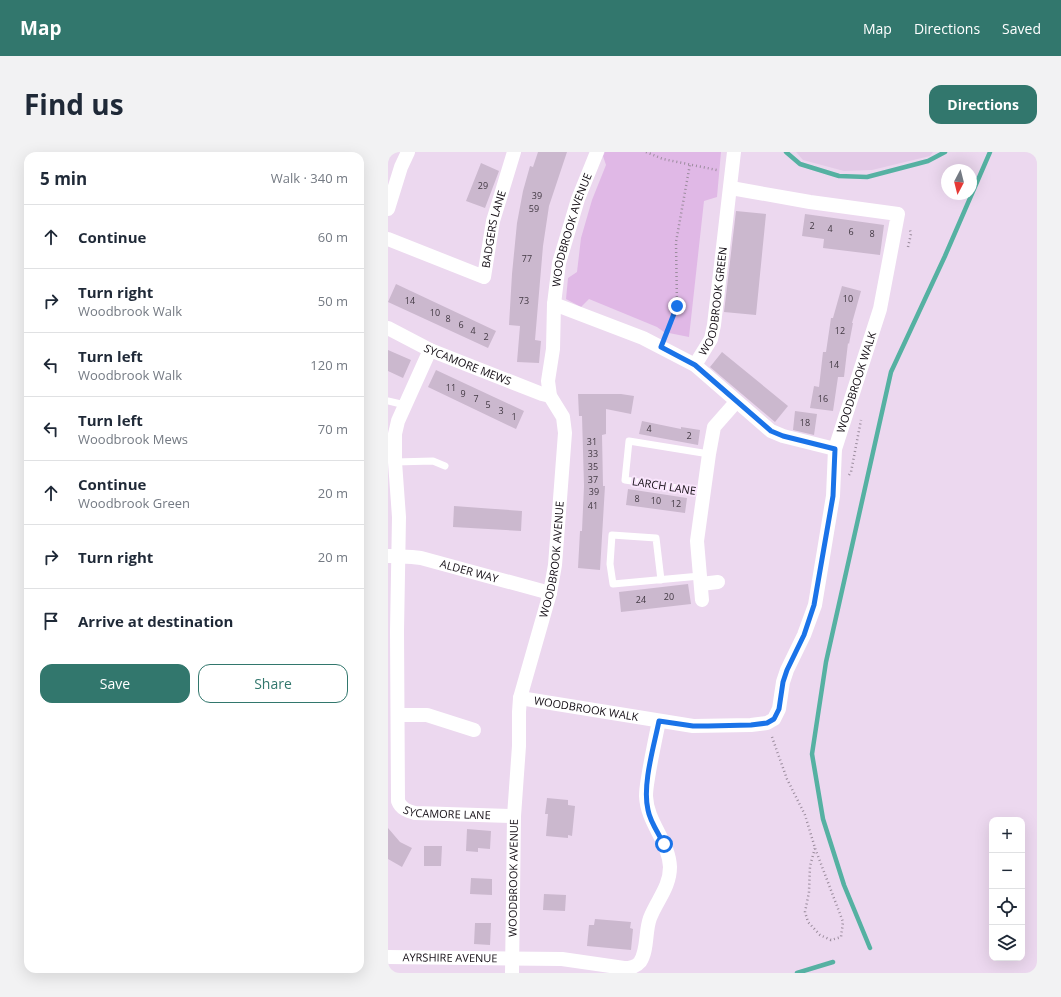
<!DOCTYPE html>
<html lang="en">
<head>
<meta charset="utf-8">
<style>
	body { margin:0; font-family:"Open Sans",sans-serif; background:#f2f2f3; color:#1f2937 }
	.controls { position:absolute; right:12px; bottom:12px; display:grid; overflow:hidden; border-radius:8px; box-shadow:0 4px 16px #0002 }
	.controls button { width:36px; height:36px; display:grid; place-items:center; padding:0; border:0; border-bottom:1px solid #e0e1e3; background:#fff; color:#1f2937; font:20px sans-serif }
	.compass { position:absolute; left:553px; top:12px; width:36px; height:36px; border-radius:50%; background:#fff; box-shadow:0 4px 16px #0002; rotate:187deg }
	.stop { position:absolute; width:12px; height:12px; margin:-9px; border:3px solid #1a73e8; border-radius:50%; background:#fff }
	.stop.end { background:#1a73e8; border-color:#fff; box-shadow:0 1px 4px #0008 }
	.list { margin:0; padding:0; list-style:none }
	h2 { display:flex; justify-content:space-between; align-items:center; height:52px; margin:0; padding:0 16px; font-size:17px }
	h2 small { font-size:13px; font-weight:400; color:#747a83 }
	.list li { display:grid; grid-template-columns:26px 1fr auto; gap:12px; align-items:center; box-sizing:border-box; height:64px; padding:0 16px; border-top:1px solid #e0e1e3 }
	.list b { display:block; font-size:15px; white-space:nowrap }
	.list p { margin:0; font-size:13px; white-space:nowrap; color:#747a83 }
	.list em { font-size:13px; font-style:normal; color:#747a83 }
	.actions { display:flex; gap:8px; padding:12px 16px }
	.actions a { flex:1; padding:9px 0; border:1px solid #32776d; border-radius:12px; text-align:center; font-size:14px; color:#32776d }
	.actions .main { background:#32776d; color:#fff }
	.icon { flex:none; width:22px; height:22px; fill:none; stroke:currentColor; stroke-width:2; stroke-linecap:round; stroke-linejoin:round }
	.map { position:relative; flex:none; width:649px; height:821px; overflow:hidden; border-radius:12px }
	header { display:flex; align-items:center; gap:24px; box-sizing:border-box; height:56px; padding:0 20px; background:#32776d; color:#fff }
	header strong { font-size:19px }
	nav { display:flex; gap:22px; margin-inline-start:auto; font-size:14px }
	.intro { display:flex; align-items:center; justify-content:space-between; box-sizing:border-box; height:96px; padding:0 24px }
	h1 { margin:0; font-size:28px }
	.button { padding:10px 18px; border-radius:12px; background:#32776d; color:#fff; font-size:14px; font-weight:700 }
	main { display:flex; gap:24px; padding:0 24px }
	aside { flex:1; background:#fff; border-radius:12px; box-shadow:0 4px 16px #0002 }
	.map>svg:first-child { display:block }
	.built { fill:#e3cae7 }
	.green { fill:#e0b8e6 }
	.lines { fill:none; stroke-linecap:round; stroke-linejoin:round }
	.stream { stroke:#55b1a2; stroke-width:4.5 }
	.building { fill:#cbb8ce }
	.path { stroke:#9b8c9d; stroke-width:2.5; stroke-dasharray:1 3; stroke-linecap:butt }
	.service { stroke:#fff; stroke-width:7 }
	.minor { stroke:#fff; stroke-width:14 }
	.route { stroke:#1a73e8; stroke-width:5 }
	.labels { text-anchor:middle; stroke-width:4; stroke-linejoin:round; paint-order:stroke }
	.number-label { font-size:9px; fill:#413842 }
	.street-label { font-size:11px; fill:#130d14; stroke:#f9e5fc }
</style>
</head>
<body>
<header>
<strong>Map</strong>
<nav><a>Map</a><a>Directions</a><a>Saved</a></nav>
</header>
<div class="intro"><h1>Find us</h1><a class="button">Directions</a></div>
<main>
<aside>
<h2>5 min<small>Walk · 340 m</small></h2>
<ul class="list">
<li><svg class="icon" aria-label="ahead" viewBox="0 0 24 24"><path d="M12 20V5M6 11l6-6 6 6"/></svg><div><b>Continue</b></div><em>60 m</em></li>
<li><svg class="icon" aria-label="right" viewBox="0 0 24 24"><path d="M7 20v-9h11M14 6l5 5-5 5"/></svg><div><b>Turn right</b><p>Woodbrook Walk</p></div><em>50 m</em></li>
<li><svg class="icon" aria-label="left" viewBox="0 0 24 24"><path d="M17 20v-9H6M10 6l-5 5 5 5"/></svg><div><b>Turn left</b><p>Woodbrook Walk</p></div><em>120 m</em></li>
<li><svg class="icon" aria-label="left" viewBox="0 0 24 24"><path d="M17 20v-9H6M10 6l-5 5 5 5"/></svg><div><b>Turn left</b><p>Woodbrook Mews</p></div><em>70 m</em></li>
<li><svg class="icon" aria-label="ahead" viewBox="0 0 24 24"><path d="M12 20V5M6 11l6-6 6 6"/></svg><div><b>Continue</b><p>Woodbrook Green</p></div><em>20 m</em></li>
<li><svg class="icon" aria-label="right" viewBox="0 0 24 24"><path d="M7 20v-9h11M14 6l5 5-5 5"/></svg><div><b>Turn right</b></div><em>20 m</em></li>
<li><svg class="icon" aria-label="arrive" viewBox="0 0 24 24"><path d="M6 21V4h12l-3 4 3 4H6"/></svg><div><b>Arrive at destination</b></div></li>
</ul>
<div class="actions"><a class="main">Save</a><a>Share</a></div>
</aside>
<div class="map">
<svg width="649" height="821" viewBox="0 0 649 821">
	<rect width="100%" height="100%" fill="#ecd8ef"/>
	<path class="built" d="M408,0H545L542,4L484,18L456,19L415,8Z"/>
	<path class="green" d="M217,0H333L329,45L316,49L301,185L276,180L269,175L201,147L193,155L178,147L180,126L189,120L193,86L204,48L218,13L215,4Z"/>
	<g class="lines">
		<path class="stream" d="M398,0L412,12L451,24L479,25L540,9L557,0
			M482,796L456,733L435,667L424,602L438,510L503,220L557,104L602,0
			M409,821L445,810"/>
	</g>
	<path class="building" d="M150,0H179L161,54L155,94L147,188L153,189L151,211L129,210L132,174L121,173L124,122L129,71L135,39L142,14L145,15Z
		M93,11L111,19L97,56L78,49Z
		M348,59L378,62L368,163L336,160Z
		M417,62L496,73L492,103L435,96L436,87L414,84Z
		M8,132L108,179L100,196L0,150Z
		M454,134L473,139L464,171H465L461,192L460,191L456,225H450L445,259L422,256L426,234L431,235L435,200H438L443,166H445Z
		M0,198L23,208L15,226L0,219Z
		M334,200L400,254L387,270L322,215Z
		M48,218L136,259L128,277L40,235Z
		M190,242H233L246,244L243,262L218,257V282L214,283L215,334H217L212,418L190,416L192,379H194L196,334L194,264H191Z
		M407,259L429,262L426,283L405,278Z
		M254,269L293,277V275L312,278L310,293L251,282Z
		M240,337L299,346L297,361L238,353Z
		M66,354L134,359L133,379L65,375Z
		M300,432L303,452L233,460L231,440Z
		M159,646L180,648V653L187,654L184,684L180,683V686L158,684L160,662H157Z
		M0,676L12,690L24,696L14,715L0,707Z
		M79,677L103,679L102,697L90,696V700L78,699Z
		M36,694H54L53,714H36Z
		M83,726L104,727V743L82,742Z
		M156,742L178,743L177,759L155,758Z
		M207,767L243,770L242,776L245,777L243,798L199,794L201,773H206Z
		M87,771H103L102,793L86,792Z"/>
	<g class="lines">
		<path class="path" d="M258,0L275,7L329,18
			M520,95L523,82L522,78
			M278,183L289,154L288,90L302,12
			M461,323L463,320L473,268
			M384,585L399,627L417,663L427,696L455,770L453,785L443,788L432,783L420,770L417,760L421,740L422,714L427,696"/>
		<path class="service" d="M0,249L17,253
			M7,310L45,309L57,314
			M315,340L237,328L241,289L321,302
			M273,428L268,386L224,383L222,412L225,432L312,424"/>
		<g class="minor">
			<path d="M0,57L13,15L20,0"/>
			<path id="s1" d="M0,87L96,125L105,69L126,0"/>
			<path d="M166,152L255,186L307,213L383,279L395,284L447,297"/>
			<path id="s2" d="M0,176L42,198L154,242L162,244"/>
			<path id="s3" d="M42,198L10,269L7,282V310L11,365L9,479L10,649C13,657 20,659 27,661L126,664"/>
			<path id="s4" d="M307,213L323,187L326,173L346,0"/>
			<path id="s5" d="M1,404L24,405L33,406L162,441"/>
			<path d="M313,432L330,430"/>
			<path d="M314,448L309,389L321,302L326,275L348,250"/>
			<path id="s6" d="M132,546L305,574L363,573L379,571L386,567L391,557L395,530L399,518L416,483L427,453L445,344L447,297L492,157L510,62L422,50L343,36"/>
			<path d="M10,563H39L86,578"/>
			<path id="s7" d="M0,805L174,807L236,816C242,816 248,815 252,810C260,798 257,779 262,766C269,748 282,735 282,715C281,689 259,671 258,644C258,638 259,632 260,626C263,607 267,588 271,569"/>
			<path id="s8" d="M124,821L126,664L131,594V560L132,546L162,441L167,413L177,281L175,265L162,244L160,229L165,197L166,152L171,111L190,47L209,0"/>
		</g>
	</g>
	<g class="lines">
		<path class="route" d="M276,692C271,682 262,670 260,658C254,633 266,594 271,569L305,574H320L363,573L379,571L386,567L391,557L395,530L399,518L416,483L426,453L445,344L447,297L395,284L383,279L307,213L273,195L289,154"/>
	</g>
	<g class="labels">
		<g class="number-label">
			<text x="95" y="37">29</text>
			<text x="149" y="47">39</text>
			<text x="146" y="60">59</text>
			<text x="424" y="77">2</text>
			<text x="442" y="80">4</text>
			<text x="463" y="83">6</text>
			<text x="484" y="85">8</text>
			<text x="139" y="110">77</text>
			<text x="460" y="150">10</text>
			<text x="22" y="152">14</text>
			<text x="136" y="152">73</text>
			<text x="47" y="164">10</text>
			<text x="60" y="170">8</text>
			<text x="73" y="176">6</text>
			<text x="85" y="182">4</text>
			<text x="452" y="182">12</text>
			<text x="98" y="188">2</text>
			<text x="446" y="216">14</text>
			<text x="63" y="239">11</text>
			<text x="75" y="245">9</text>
			<text x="88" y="250">7</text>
			<text x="435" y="250">16</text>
			<text x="100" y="256">5</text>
			<text x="113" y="262">3</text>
			<text x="126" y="268">1</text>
			<text x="417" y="274">18</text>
			<text x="261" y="280">4</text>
			<text x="301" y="287">2</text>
			<text x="204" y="293">31</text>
			<text x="205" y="305">33</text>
			<text x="205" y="318">35</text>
			<text x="205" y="331">37</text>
			<text x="206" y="343">39</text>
			<text x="249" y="350">8</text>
			<text x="268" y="352">10</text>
			<text x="288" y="355">12</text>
			<text x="205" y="357">41</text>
			<text x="281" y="448">20</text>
			<text x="253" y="451">24</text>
		</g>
		<g class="street-label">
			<text dy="4" stroke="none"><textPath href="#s1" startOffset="152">BADGERS LANE</textPath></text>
			<text dy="4" stroke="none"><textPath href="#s8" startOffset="755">WOODBROOK AVENUE</textPath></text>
			<text dy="4" stroke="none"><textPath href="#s4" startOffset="68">WOODBROOK GREEN</textPath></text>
			<text dy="4" stroke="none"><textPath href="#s2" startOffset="88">SYCAMORE MEWS</textPath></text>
			<text dy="4" stroke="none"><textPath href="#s6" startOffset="607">WOODBROOK WALK</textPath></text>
			<text transform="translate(276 334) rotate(9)" y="4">LARCH LANE</text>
			<text dy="4" stroke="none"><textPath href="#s8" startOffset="418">WOODBROOK AVENUE</textPath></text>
			<text dy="4" stroke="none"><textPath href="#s5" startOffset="82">ALDER WAY</textPath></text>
			<text dy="4" stroke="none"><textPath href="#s6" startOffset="67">WOODBROOK WALK</textPath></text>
			<text dy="4" stroke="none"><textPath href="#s3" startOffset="512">SYCAMORE LANE</textPath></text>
			<text dy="4" stroke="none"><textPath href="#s8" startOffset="95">WOODBROOK AVENUE</textPath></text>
			<text dy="4" stroke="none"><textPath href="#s7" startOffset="62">AYRSHIRE AVENUE</textPath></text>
		</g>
	</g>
</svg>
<div class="controls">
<button>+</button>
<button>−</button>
<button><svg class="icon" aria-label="locate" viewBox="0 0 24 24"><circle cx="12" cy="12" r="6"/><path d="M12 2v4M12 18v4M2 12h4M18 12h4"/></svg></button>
<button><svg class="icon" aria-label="layers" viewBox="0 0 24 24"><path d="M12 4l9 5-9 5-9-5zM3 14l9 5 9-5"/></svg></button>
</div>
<svg class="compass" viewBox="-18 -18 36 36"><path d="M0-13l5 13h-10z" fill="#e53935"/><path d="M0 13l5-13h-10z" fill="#747a83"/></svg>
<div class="stop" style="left:276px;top:692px"></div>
<div class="stop end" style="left:289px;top:154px"></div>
</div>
</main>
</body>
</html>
